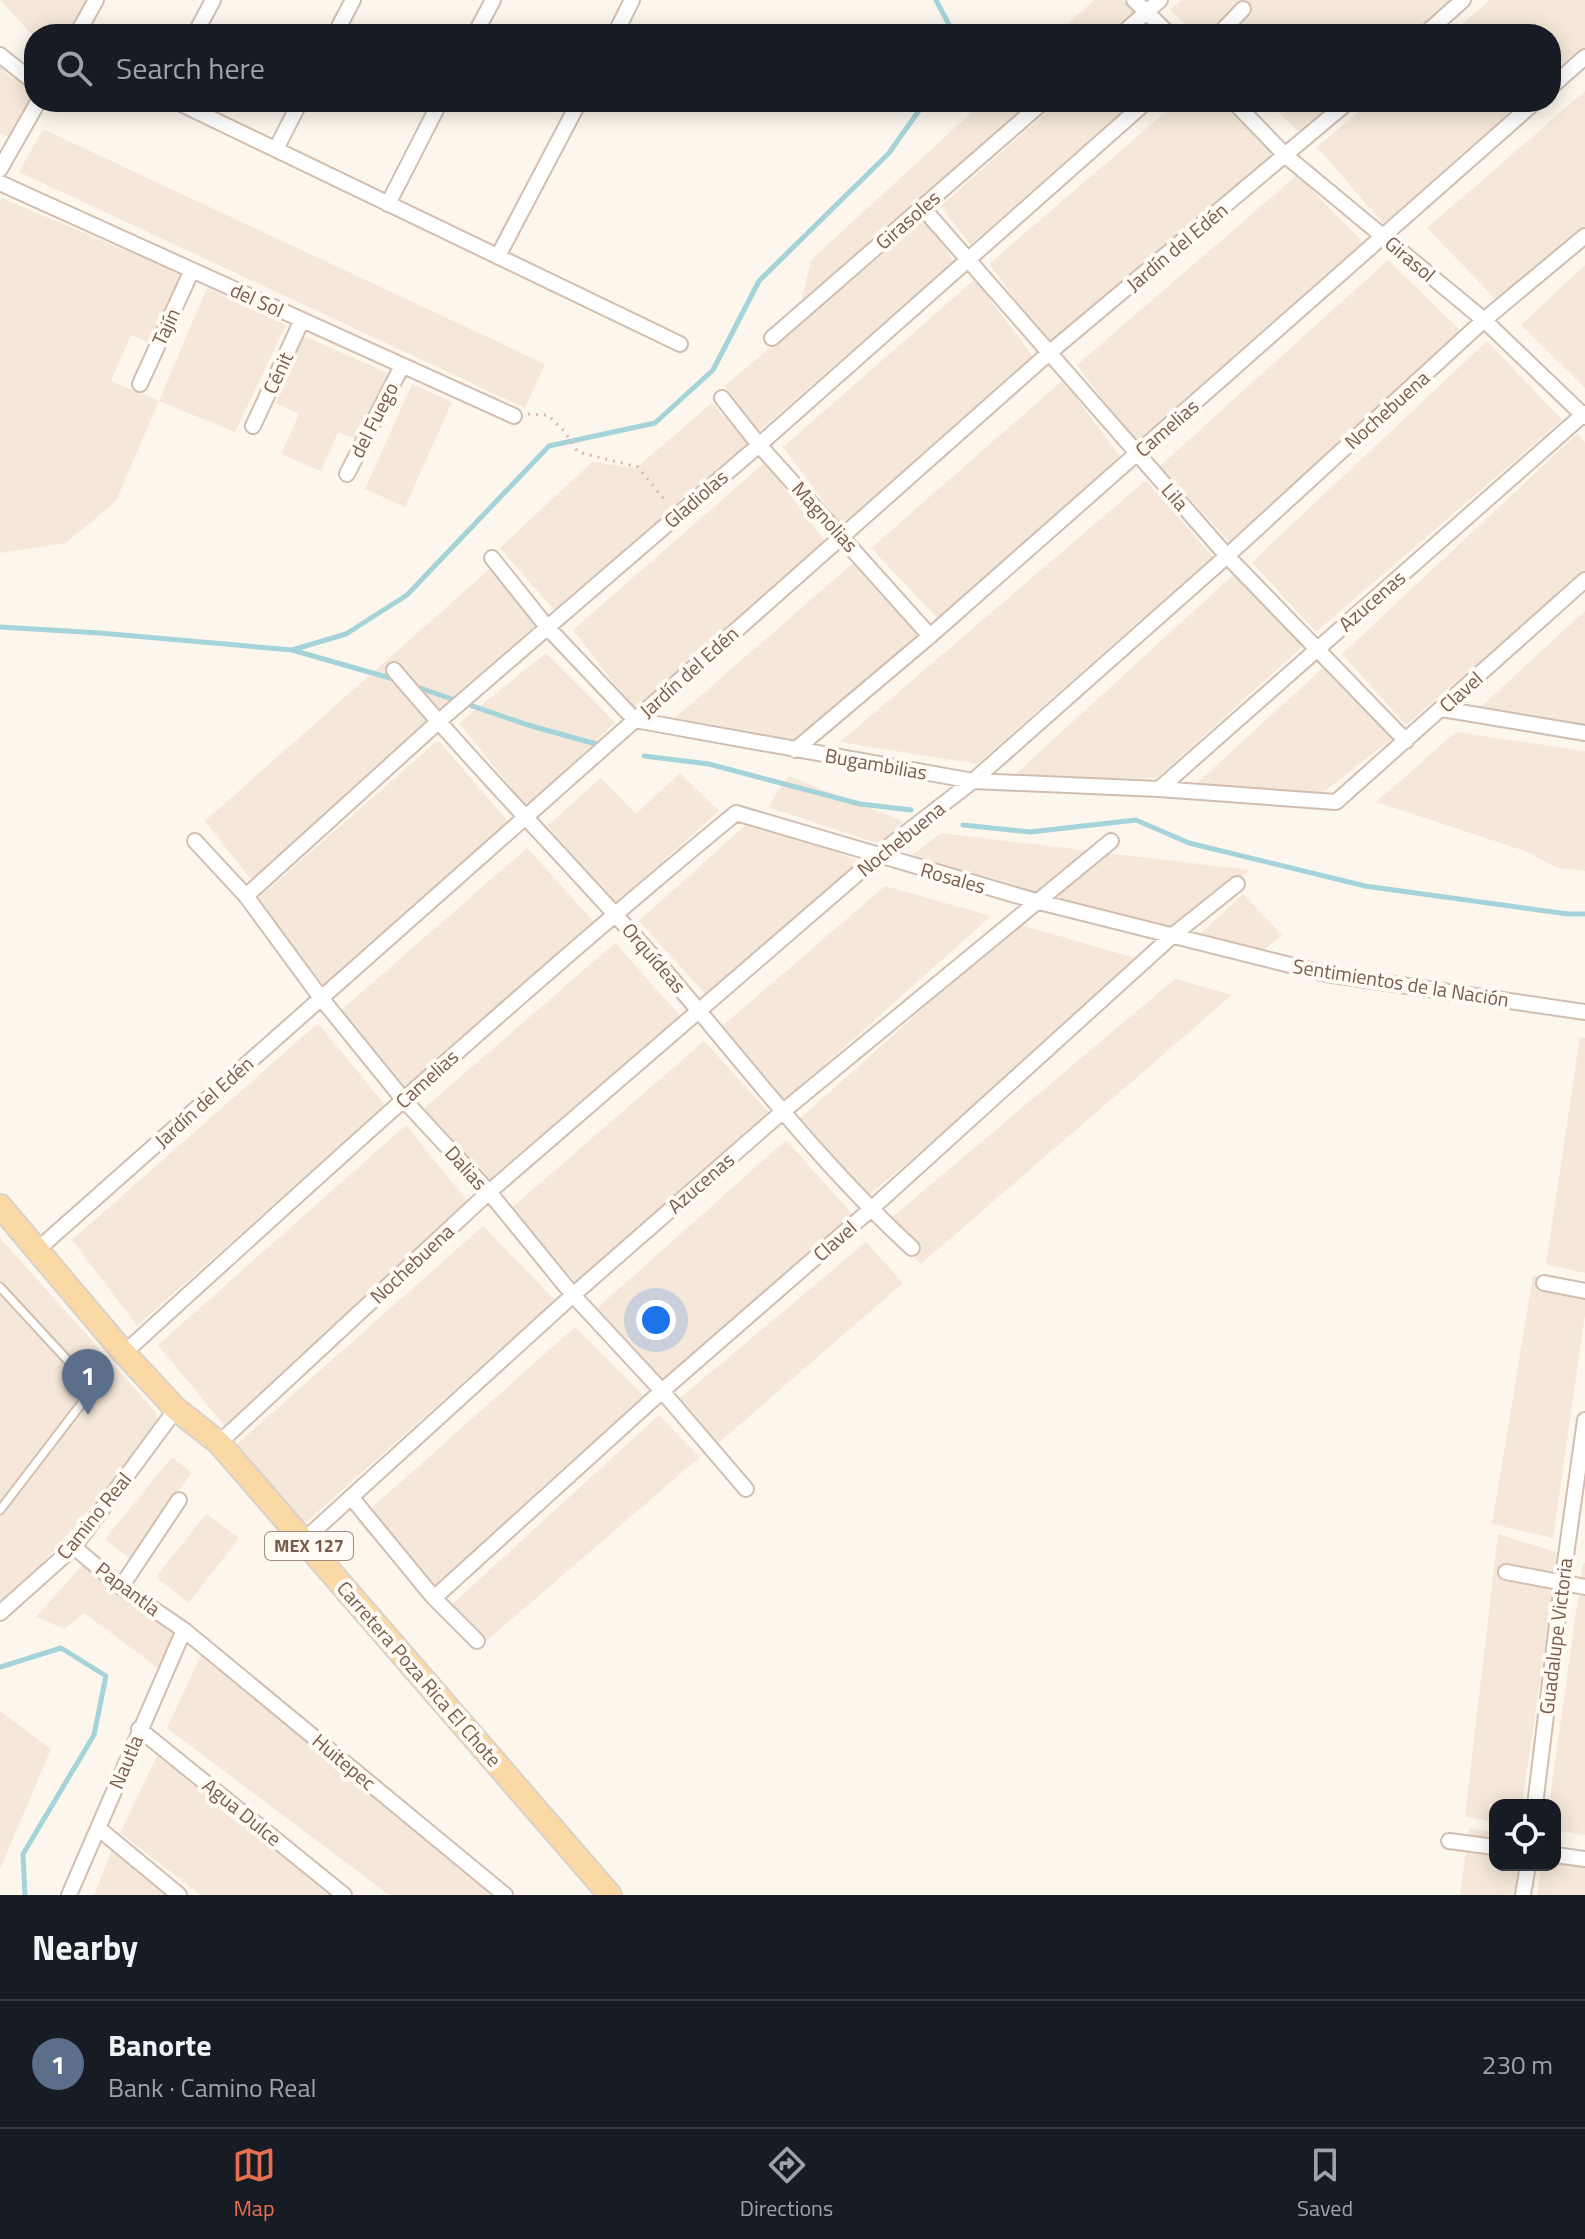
<!DOCTYPE html>
<html lang="en">
<head>
<meta charset="utf-8">
<style>
	body { margin:0; font-family:"Titillium Web",sans-serif; background:#242831; color:#f1f3f6 }
	.controls { position:absolute; right:24px; bottom:24px; display:grid; overflow:hidden; border-radius:16px; box-shadow:0 4px 20px #0003 }
	.controls button { width:72px; height:72px; display:grid; place-items:center; padding:0; border:0; border-bottom:2px solid #363941; background:#171b24; color:#f1f3f6; font:40px sans-serif }
	.you { position:absolute; left:656px; top:1320px; width:28px; height:28px; margin:-20px; border:6px solid #fff; border-radius:50%; background:#1a73e8; box-shadow:0 0 0 12px #1a73e833 }
	.badge { display:grid; place-items:center; width:52px; height:52px; border-radius:50%; background:#e76f51; color:#fff; font-size:26px; font-weight:700 }
	.pin { position:absolute; translate:-50% -66px; filter:drop-shadow(0 2px 4px #0008) }
	.pin::after { content:''; position:absolute; top:42px; width:28px; height:24px; background:inherit; clip-path:polygon(0 0,100% 0,50% 100%) }
	.list { margin:0; padding:0; list-style:none }
	h2 { display:flex; justify-content:space-between; align-items:center; height:104px; margin:0; padding:0 32px; font-size:34px }
	h2 small { font-size:26px; font-weight:400; color:#9ea1a6 }
	.list li { display:grid; grid-template-columns:52px 1fr auto; gap:24px; align-items:center; box-sizing:border-box; height:128px; padding:0 32px; border-top:2px solid #363941 }
	.list b { display:block; font-size:30px; white-space:nowrap }
	.list p { margin:0; font-size:26px; white-space:nowrap; color:#9ea1a6 }
	.list em { font-size:26px; font-style:normal; color:#9ea1a6 }
	.icon { flex:none; width:44px; height:44px; fill:none; stroke:currentColor; stroke-width:2; stroke-linecap:round; stroke-linejoin:round }
	.map { position:relative; flex:none; width:1585px; height:1895px; overflow:hidden }
	.search { position:absolute; background:#171b24; box-shadow:0 4px 20px #0003; left:24px; right:24px; top:24px; height:88px; display:flex; align-items:center; gap:20px; box-sizing:border-box; padding:0 28px; border-radius:32px; color:#9ea1a6; font-size:30px }
	.sheet { height:232px; background:#171b24 }
	nav { display:flex; justify-content:space-around; align-items:center; box-sizing:border-box; height:112px; border-top:2px solid #363941; background:#171b24; font-size:22px; color:#9ea1a6 }
	nav a { display:grid; justify-items:center; gap:4px }
	nav .on { color:#e76f51 }
	.map>svg:first-child { display:block }
	.residential { fill:#f5e8da }
	.lines { fill:none; stroke-linecap:round; stroke-linejoin:round }
	.stream { stroke:#a5d3da; stroke-width:5 }
	.lane-casing { stroke:#d1beb0; stroke-width:11 }
	.street-casing { stroke:#d1beb0; stroke-width:18 }
	.primary-casing { stroke:#dad1cd; stroke-width:26 }
	.path { stroke:#d9b8a5; stroke-width:3; stroke-dasharray:2 6; stroke-linecap:butt }
	.lane { stroke:#fff; stroke-width:7 }
	.street { stroke:#fff; stroke-width:14 }
	.primary { stroke:#fbd9a5; stroke-width:22 }
	.labels { text-anchor:middle; stroke-width:8; stroke-linejoin:round; paint-order:stroke }
	.shield { fill:#fffaf3; stroke:#a28b7f; stroke-width:2 }
	.shield-label { font-size:18px; font-weight:bold; fill:#7a5c4d }
	.street-label { font-size:20px; fill:#7a5c4d; stroke:#fffaf3 }
</style>
</head>
<body>
<div class="map">
<svg width="1585" height="1895" viewBox="0 0 1585 1895">
	<rect width="100%" height="100%" fill="#fdf6ec"/>
	<path class="residential" d="M0,0H92L72,34H34V37Z
		M1094,0H1123L1137,13L1112,34H1057Z
		M1181,0H1451L1412,34H1196L1170,10Z
		M1490,0H1585V63L1551,93V34H1450Z
		M0,66L8,76L34,88V94L12,139L0,133Z
		M1585,91V226L1499,303L1427,228Z
		M983,102H1035L799,310L811,260Z
		M1058,102H1135L970,245L941,206Z
		M1177,102H1237L1281,147L1052,349L989,264Z
		M1267,102H1333L1299,132Z
		M1370,102H1540L1391,233L1317,147Z
		M43,129L545,364L525,408L19,172Z
		M1297,175L1369,248L1140,450L1077,365Z
		M2,198L185,276L155,345L131,335L111,381L159,401L207,288L286,325L235,432L159,401L116,501L66,543L0,553V202Z
		M926,219L954,261L759,431L724,386Z
		M1388,260L1464,334L1231,544L1160,466Z
		M1585,265V388L1521,325Z
		M975,279L1037,362L846,531L783,447Z
		M304,336L390,374L361,441L338,432L321,471L281,454L299,414L276,403Z
		M1487,341L1562,420L1316,632L1252,562Z
		M1063,380L1125,463L940,621L871,548Z
		M412,384L452,402L405,507L365,489Z
		M712,403L748,443L555,611L500,548L592,462L636,468Z
		M1577,434L1585,442V571L1406,725L1342,654Z
		M765,462L828,545L637,714L573,630Z
		M1146,480L1213,557L977,764L840,742Z
		M853,563L922,638L798,744L675,718Z
		M493,566L537,627L252,881L205,821Z
		M1234,574L1303,646L1157,778L1008,781Z
		M1585,611V727L1476,711Z
		M546,653L615,722L528,809L459,723Z
		M1324,667L1393,738L1321,794L1197,783Z
		M1456,732L1585,751V871L1557,868L1525,851L1376,802Z
		M438,740L512,826L322,989L253,903Z
		M680,773L719,811L617,902L547,826L601,778L636,814Z
		M788,776L903,821L883,845L768,807Z
		M751,820L861,862L708,997L639,921Z
		M941,833L1250,870L1166,938L899,865Z
		M527,848L597,925L406,1094L338,1013Z
		M885,886L991,916L781,1104L715,1032Z
		M1243,894L1282,935L1256,957L1198,936Z
		M1018,924L1146,961L867,1197L797,1121Z
		M615,943L684,1020L490,1192L422,1110Z
		M1175,979L1232,995L921,1264L884,1224Z
		M318,1023L385,1105L137,1326L72,1240Z
		M1580,1037L1585,1038V1273L1546,1264Z
		M704,1041L770,1114L579,1285L508,1211Z
		M406,1125L473,1208L228,1430L158,1345Z
		M786,1140L855,1217L662,1381L595,1310Z
		M483,1226L555,1300L303,1525L236,1445Z
		M0,1238L155,1411L159,1424L155,1433L3,1609H0Z
		M866,1242L903,1283L714,1447L673,1404Z
		M1533,1275L1585,1289V1315L1553,1538L1492,1524Z
		M575,1327L644,1396L426,1598L357,1521Z
		M659,1415L700,1457L484,1643L448,1608Z
		M172,1457L192,1473L164,1509L177,1520L141,1567L105,1539Z
		M206,1514L239,1538L189,1603L156,1577Z
		M1498,1534L1559,1553L1522,1805H1495V1822L1465,1816Z
		M86,1561L185,1641L167,1675L84,1613L64,1629L36,1617Z
		M1583,1563H1585V1835L1555,1830V1805H1549Z
		M202,1653L498,1882L488,1895H389L167,1728Z
		M0,1711L51,1749L0,1869Z
		M157,1756L342,1895H201L120,1833Z
		M1469,1828L1495,1833V1865H1518L1514,1895H1460Z
		M112,1850L170,1895H94Z
		M1555,1850L1585,1855V1895H1537L1542,1865H1555Z"/>
	<g class="lines">
		<path class="stream" d="M936,0L954,34
			M0,627L100,633L292,650L397,680
			M292,650L346,634L407,595L549,446L655,423L713,370L759,281L889,153L925,102
			M414,686L528,725L596,744
			M644,756L709,764L860,804L911,810
			M963,825L1030,832L1136,820L1189,843L1365,886L1568,914H1585
			M0,1667L61,1648L106,1676L94,1735L23,1854L25,1895"/>
		<defs>
			<path id="lane" d="M0,1287L83,1377L89,1388L85,1399L0,1510"/>
			<path id="street" d="M1134,0L1169,34
				M77,34L96,0
				M195,34L213,0
				M335,34L353,0
				M475,34L493,0
				M615,34L632,0
				M1122,34L1160,0
				M1219,34L1243,9
				M1425,34L1463,0
				M0,55L34,82
				M1551,87L1585,57
				M177,102L680,344
				M1234,102L1286,156L1484,320L1585,417
				M276,149L300,102
				M0,169L38,102
				M0,183L514,416
				M388,204L440,102
				M922,207L1227,556L1406,741
				M498,256L579,102
				M772,338L1043,102
				M140,384L192,270
				M722,398L759,445L930,636
				M253,426L302,320
				M347,474L402,366
				M492,558L547,627L635,720L973,781L1159,789L1336,802L1585,580
				M394,670C477,769 569,861 654,958C739,1056 816,1160 912,1248
				M1442,709L1585,733
				M795,750L930,636L1535,102
				M1159,789L1585,413
				M195,841L246,896L321,998L403,1099L489,1192L573,1295L662,1391L746,1489
				M246,896L438,722L759,445L1146,102
				M37,1250L1049,353L1348,102
				M1544,1283L1585,1291
				M124,1353C325,1170 526,986 736,813L1039,902L1326,974L1585,1012
				M219,1443L489,1192L893,843L973,781L1227,556L1484,320L1585,236
				M351,1497L434,1598L477,1641
				M304,1540L573,1295L781,1113L1111,841
				M74,1547L121,1587L184,1630L505,1895
				M1506,1572L1585,1587
				M121,1587L179,1500
				M434,1598L662,1391L870,1210L1172,936L1237,884
				M0,1613L74,1547L176,1409
				M139,1729L344,1895
				M1535,1805L1562,1584L1585,1420
				M98,1828L179,1895
				M1449,1841L1495,1847
				M1555,1855L1585,1859
				M69,1895L184,1630
				M1523,1895L1528,1865"/>
			<path id="primary" d="M0,1206L124,1353L176,1409L219,1443L610,1895"/>
		</defs>
		<use href="#lane" class="lane-casing"/>
		<use href="#street" class="street-casing"/>
		<use href="#primary" class="primary-casing"/>
		<path class="path" d="M528,414L548,415L564,431L578,452L638,467L667,503"/>
		<use href="#lane" class="lane"/>
		<use href="#street" class="street"/>
		<use href="#primary" class="primary"/>
	</g>
	<g class="labels">
		<rect class="shield" x="265" y="1532" width="88" height="28" rx="6"/>
		<g class="shield-label">
			<text x="309" y="1552">MEX 127</text>
		</g>
		<g class="street-label">
			<text transform="translate(908 220) rotate(-41)" y="7">Girasoles</text>
			<text transform="translate(1177 247) rotate(-40)" y="7">Jardín del Edén</text>
			<text transform="translate(1410 259) rotate(40)" y="7">Girasol</text>
			<text transform="translate(257 300) rotate(24)" y="7">del Sol</text>
			<text transform="translate(166 327) rotate(-65)" y="7">Tajín</text>
			<text transform="translate(278 373) rotate(-65)" y="7">Cénit</text>
			<text transform="translate(1387 410) rotate(-42)" y="7">Nochebuena</text>
			<text transform="translate(374 420) rotate(-63)" y="7">del Fuego</text>
			<text transform="translate(1167 428) rotate(-41)" y="7">Camelias</text>
			<text transform="translate(1175 497) rotate(49)" y="7">Lila</text>
			<text transform="translate(696 499) rotate(-41)" y="7">Gladiolas</text>
			<text transform="translate(825 517) rotate(48)" y="7">Magnolias</text>
			<text transform="translate(1372 601) rotate(-41)" y="7">Azucenas</text>
			<text transform="translate(689 672) rotate(-42)" y="7">Jardín del Edén</text>
			<text transform="translate(1461 692) rotate(-42)" y="7">Clavel</text>
			<text transform="translate(876 764) rotate(10)" y="7">Bugambilias</text>
			<text transform="translate(901 839) rotate(-39)" y="7">Nochebuena</text>
			<text transform="translate(953 878) rotate(16)" y="7">Rosales</text>
			<text transform="translate(654 958) rotate(49)" y="7">Orquídeas</text>
			<text transform="translate(1401 983) rotate(9)" y="7">Sentimientos de la Nación</text>
			<text transform="translate(427 1079) rotate(-42)" y="7">Camelias</text>
			<text transform="translate(204 1102) rotate(-42)" y="7">Jardín del Edén</text>
			<text transform="translate(466 1168) rotate(48)" y="7">Dalias</text>
			<text transform="translate(701 1183) rotate(-41)" y="7">Azucenas</text>
			<text transform="translate(835 1241) rotate(-41)" y="7">Clavel</text>
			<text transform="translate(412 1264) rotate(-43)" y="7">Nochebuena</text>
			<text transform="translate(94 1516) rotate(-51)" y="7">Camino Real</text>
			<text transform="translate(128 1589) rotate(37)" y="7">Papantla</text>
			<text transform="translate(1556 1636) rotate(-83)" y="7">Guadalupe Victoria</text>
			<text transform="translate(419 1674) rotate(49)" y="7">Carretera Poza Rica El Chote</text>
			<text transform="translate(126 1762) rotate(-67)" y="7">Nautla</text>
			<text transform="translate(344 1762) rotate(40)" y="7">Huitepec</text>
			<text transform="translate(242 1812) rotate(39)" y="7">Agua Dulce</text>
		</g>
	</g>
</svg>
<div class="controls">
<button><svg class="icon" aria-label="locate" viewBox="0 0 24 24"><circle cx="12" cy="12" r="6"/><path d="M12 2v4M12 18v4M2 12h4M18 12h4"/></svg></button>
</div>
<div class="you"></div>
<div class="pin badge" style="left:88px;top:1415px;background:#5c6f8a">1</div>
<div class="search"><svg class="icon" aria-label="search" viewBox="0 0 24 24"><circle cx="10" cy="10" r="6"/><path d="M15 15l6 6"/></svg>Search here</div>
</div>
<section class="sheet">
<h2>Nearby<small></small></h2>
<ul class="list">
<li><span class="badge" style="background:#5c6f8a">1</span><div><b>Banorte</b><p>Bank · Camino Real</p></div><em>230 m</em></li>
</ul>
</section>
<nav>
<a class="on"><svg class="icon" aria-label="map" viewBox="0 0 24 24"><path d="M3 6l6-2 6 2 6-2v14l-6 2-6-2-6 2zM9 4v14M15 6v14"/></svg>Map</a>
<a><svg class="icon" aria-label="directions" viewBox="0 0 24 24"><path d="M12 3l9 9-9 9-9-9zM9 14v-3h6M13 9l2 2-2 2"/></svg>Directions</a>
<a><svg class="icon" aria-label="saved" viewBox="0 0 24 24"><path d="M7 4h10v16l-5-4-5 4z"/></svg>Saved</a>
</nav>
</body>
</html>
